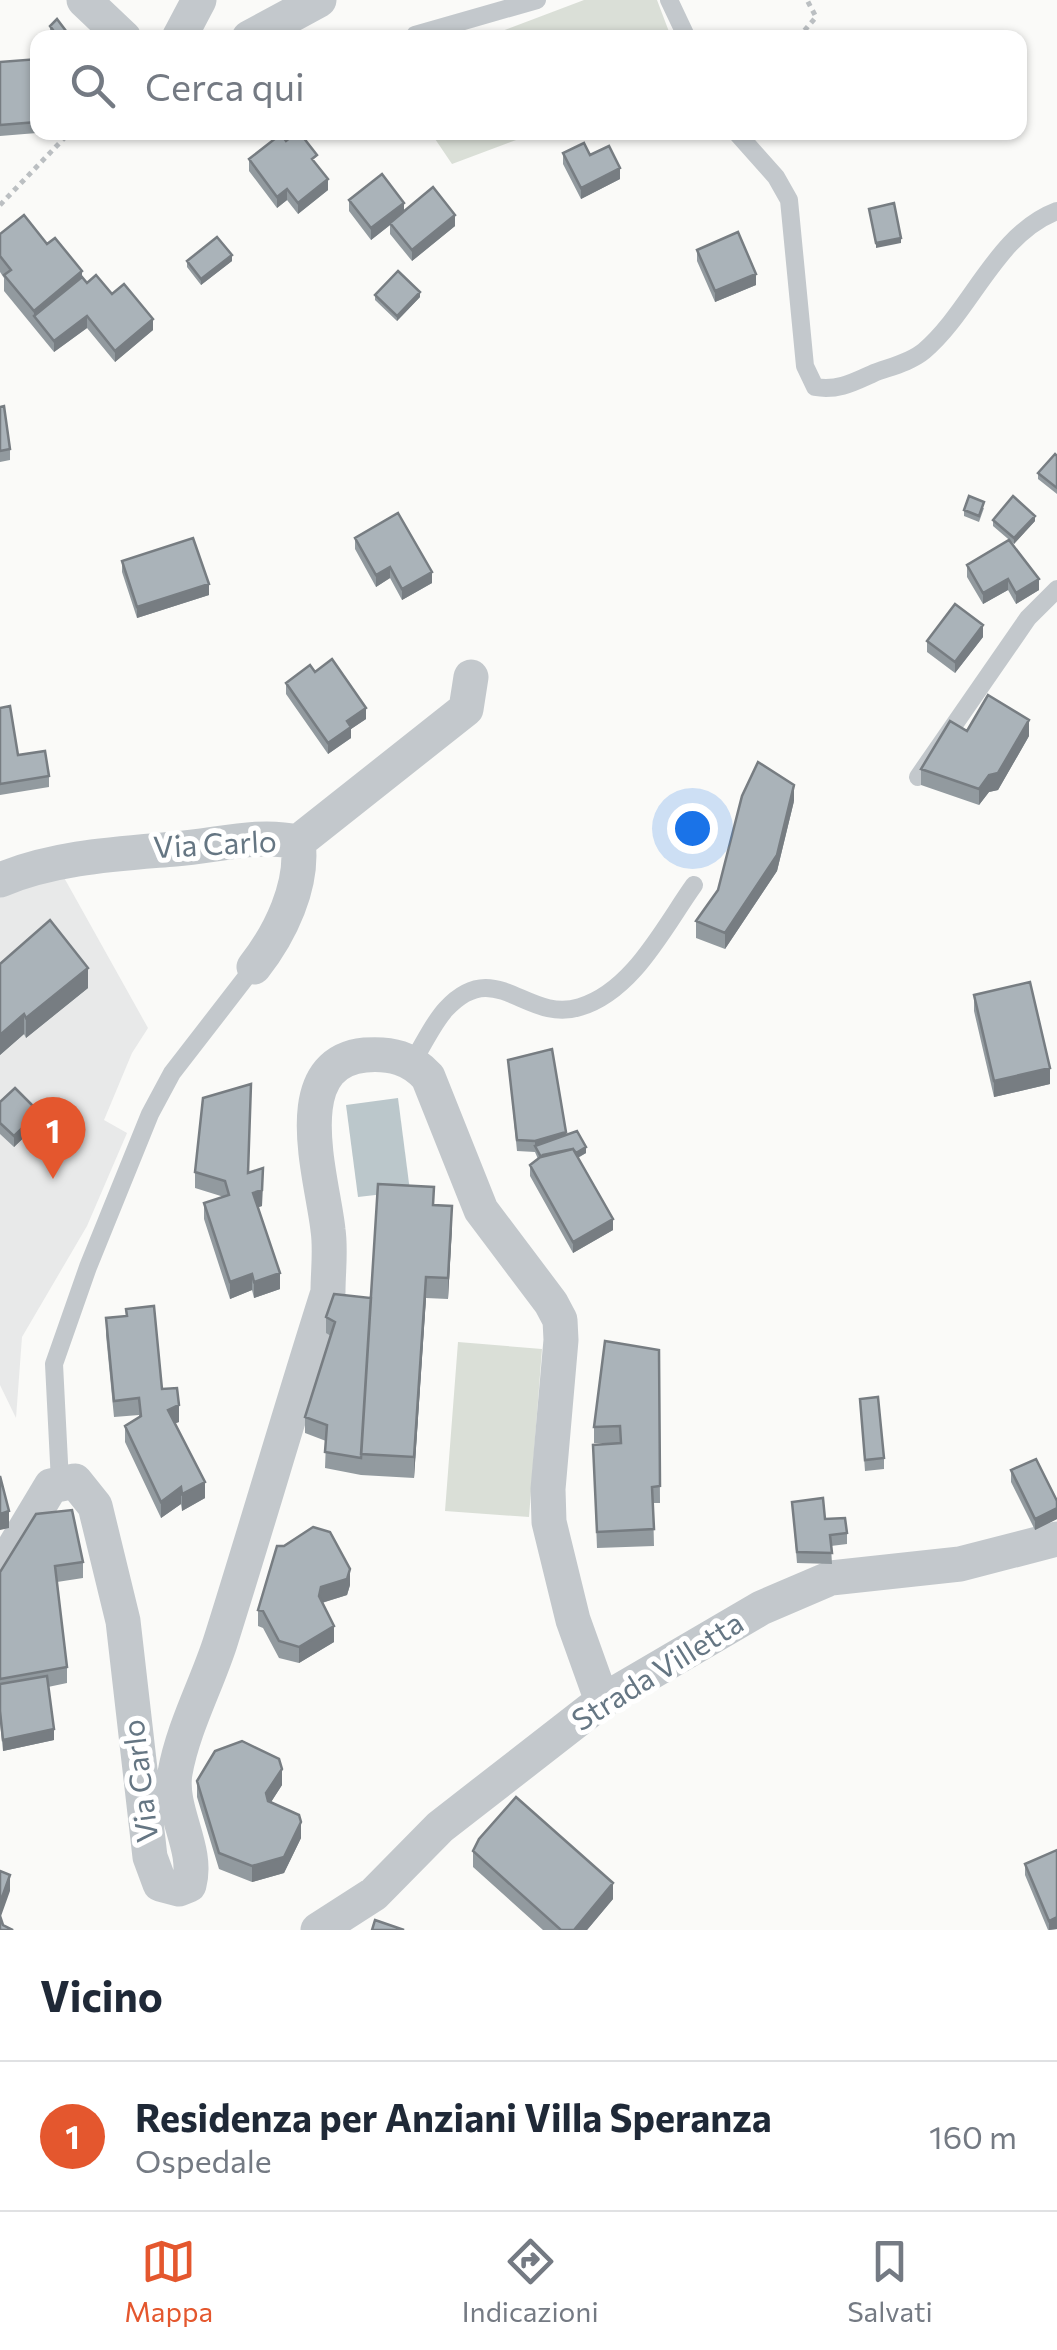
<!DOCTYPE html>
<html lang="it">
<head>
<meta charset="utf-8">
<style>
	body { margin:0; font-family:Commissioner,sans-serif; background:#f2f2f3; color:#1f2937 }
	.you { position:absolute; left:692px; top:828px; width:35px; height:35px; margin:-25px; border:8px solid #fff; border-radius:50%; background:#1a73e8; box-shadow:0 0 0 15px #1a73e833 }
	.badge { display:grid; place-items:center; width:65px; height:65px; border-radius:50%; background:#e4572e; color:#fff; font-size:32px; font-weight:700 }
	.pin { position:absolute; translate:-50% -82px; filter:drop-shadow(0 2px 5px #0008) }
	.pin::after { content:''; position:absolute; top:52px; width:35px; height:30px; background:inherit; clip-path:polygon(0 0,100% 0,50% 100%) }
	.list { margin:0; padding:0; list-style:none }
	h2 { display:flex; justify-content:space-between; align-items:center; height:130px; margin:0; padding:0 40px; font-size:42px }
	h2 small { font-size:32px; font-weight:400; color:#747a83 }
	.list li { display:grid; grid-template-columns:65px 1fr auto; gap:30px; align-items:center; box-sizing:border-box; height:150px; padding:0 40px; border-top:2px solid #e0e1e3 }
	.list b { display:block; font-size:38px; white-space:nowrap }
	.list p { margin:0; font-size:32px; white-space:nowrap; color:#747a83 }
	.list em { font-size:32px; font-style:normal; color:#747a83 }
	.icon { flex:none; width:55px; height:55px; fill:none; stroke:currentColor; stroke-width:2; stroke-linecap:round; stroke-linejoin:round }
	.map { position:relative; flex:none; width:1057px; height:1930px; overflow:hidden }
	.search { position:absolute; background:#fff; box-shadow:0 2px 8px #0004; left:30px; right:30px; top:30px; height:110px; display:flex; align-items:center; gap:25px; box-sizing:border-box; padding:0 35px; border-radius:20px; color:#747a83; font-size:38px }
	.sheet { height:280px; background:#fff }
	nav { display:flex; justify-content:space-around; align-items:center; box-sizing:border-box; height:140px; border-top:2px solid #e0e1e3; background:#fff; font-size:28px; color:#747a83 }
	nav a { display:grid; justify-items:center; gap:5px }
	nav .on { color:#e4572e }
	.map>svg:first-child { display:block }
	.built { fill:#e8e9e9 }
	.green { fill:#dadfd7 }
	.water { fill:#bbc7cb }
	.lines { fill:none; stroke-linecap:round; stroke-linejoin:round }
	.path { stroke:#bbbfc2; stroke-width:5; stroke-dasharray:5 5; stroke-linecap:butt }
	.service { stroke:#c3c8cc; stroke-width:18 }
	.minor { stroke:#c3c8cc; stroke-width:35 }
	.wall { fill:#929a9f }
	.shaded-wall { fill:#777d82 }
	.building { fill:#aab3b9; stroke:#777d82; stroke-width:2.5 }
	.labels { text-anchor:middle; stroke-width:10; stroke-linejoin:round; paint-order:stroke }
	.street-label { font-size:30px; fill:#657683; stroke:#fff }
</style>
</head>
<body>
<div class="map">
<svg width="1057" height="1930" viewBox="0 0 1057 1930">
	<rect width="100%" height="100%" fill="#fafaf8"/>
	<path class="built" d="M62,874L148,1028L132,1053L104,1120L127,1133L87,1226L22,1337L16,1418L0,1385V889Z"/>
	<path class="green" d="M584,0H657L671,37H486Z
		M431,133H535L452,164Z
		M458,1342L542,1349L529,1517L445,1511Z"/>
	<path class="water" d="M398,1098L410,1191L358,1197L346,1105Z"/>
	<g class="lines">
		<path class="path" d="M798,38L816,17L807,0
			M0,205L70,132"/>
		<path class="service" d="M669,0L687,38
			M415,35L537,0
			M736,132L776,177L789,200L805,366L815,387C838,391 854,382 874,373C890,367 911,362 924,351C972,310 996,234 1057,211
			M918,777L1028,618L1057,589
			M413,1061C424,1044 433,1023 446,1009C496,955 526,1024 580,1007C633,991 664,927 694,885
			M60,1482L54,1364L88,1267L150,1114L172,1073L254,967"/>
		<path class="minor" d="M84,0L124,38
			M179,38L199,0
			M249,38L319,0
			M298,842L466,709L471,677
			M0,880C55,857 116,854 175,849C217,846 256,833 298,842C304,885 280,934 254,967
			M0,1571L51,1486L75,1481L95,1506L123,1621L150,1857L160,1884L179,1889L189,1885C199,1848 169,1811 175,1773C183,1728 206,1686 220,1643C257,1526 291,1408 328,1292C328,1271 331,1250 328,1230C323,1180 284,1063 365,1055C391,1053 411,1058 428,1077L481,1210L551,1303L560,1320L561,1340L548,1489L549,1522L573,1620L602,1701
			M318,1930L374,1894L440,1827L602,1701L761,1608L831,1578L960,1564L1057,1539"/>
	</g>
	<path class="wall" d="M50,26L69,38H55L50,31Z
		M38,59L37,133L0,136V62Z
		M286,141L317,165L328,190L298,214L287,200L277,208L249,171V159Z
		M563,153L620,179L581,199L563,164Z
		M349,200L404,211L455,226L412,261L390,234V225L371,240L349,211Z
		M0,234L47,244L87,283L112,294L153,330L115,362L87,328L54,352L4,291V278L0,272Z
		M697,250L756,285L715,302L697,261Z
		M187,261H232L201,285L187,267Z
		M375,295L420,297L397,321L375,300Z
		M0,407L10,449V460L0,462Z
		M1057,456V494L1038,479V473Z
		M984,508L979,522L964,516V510Z
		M993,520L1035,521L1014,544L993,526Z
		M355,538L432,583L402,600L390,578L376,587L355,549Z
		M122,561L209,595L137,618L122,572Z
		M967,565L1039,590L1016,604L1008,590L983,604L967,577Z
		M983,637L955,673L927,652V641Z
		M315,672L366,719L351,729V738L328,754L286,694V683Z
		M0,708L18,755L49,776V787L0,795Z
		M967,731L1029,736L998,790L989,792L979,805L921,785V769Z
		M794,801L777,871L725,949L696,938V921Z
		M0,964L88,988L26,1038L24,1034L0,1055Z
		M974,995L1050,1084L994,1097L974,1011Z
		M508,1060L566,1135L586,1153L578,1158L613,1230L573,1253L530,1176V1165L538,1159L535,1152L517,1151Z
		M0,1102L39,1123L14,1147L0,1134Z
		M195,1172L248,1173L262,1206L258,1207L280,1289L254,1298L252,1290L230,1299L204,1219V1203L224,1197L195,1188Z
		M434,1205L452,1226L448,1299L426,1298L414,1478L361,1475L325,1468L326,1441L305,1433V1417L331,1336L326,1333V1317L371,1298Z
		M106,1318L162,1389L179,1422L175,1423L205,1498L182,1511L181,1504L161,1518L125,1442V1426L139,1417V1415L114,1417L106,1335Z
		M659,1350L660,1503H653L654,1546L597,1548L593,1445L620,1443H594V1427Z
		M860,1399L884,1458V1469L865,1471Z
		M1011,1470L1057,1501V1519L1035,1530L1011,1482Z
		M792,1502L825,1519L847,1533V1544L831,1546L832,1564L797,1563Z
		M83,1562V1578L57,1582L67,1667V1683L48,1687L54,1740L3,1751L0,1722V1572Z
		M350,1585L347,1595L322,1603L334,1642L299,1663L279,1658L263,1628L258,1626V1610Z
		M197,1781L282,1785L271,1802L301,1838L284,1873L252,1882L219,1869L197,1797Z
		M1057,1850V1929L1048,1930L1025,1875V1864Z
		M473,1851L613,1899L587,1930H543L473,1867Z"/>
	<path class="shaded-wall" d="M620,168V179L581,199V188Z
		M328,179V190L298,214V203Z
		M287,189V200L277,208V197Z
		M404,203V214L371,240V228Z
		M455,215V226L412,261V250Z
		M901,238V243L876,248V243Z
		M232,255V261L201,285V279Z
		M82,271V288L34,316V311Z
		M756,274V285L715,302V291Z
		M420,292V297L397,321V316Z
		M87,316V328L54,352V341Z
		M153,319V330L115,362V351Z
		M1035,516V521L1014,544V538Z
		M390,567V578L376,587V575Z
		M432,572V583L402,600V589Z
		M1008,579V590L983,604V593Z
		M1039,579V590L1016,604V593Z
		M209,584V595L137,618V607Z
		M983,625V637L955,673V662Z
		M366,708V719L351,729V738L328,754V743L347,721Z
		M1029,720V736L998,790L989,792L979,805V789Z
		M794,785V801L777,871L725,949V933Z
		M88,968V988L26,1038V1018Z
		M24,1014V1034L0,1055V1035Z
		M1050,1068V1084L994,1097V1081Z
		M39,1112V1123L14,1147V1136Z
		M566,1132V1143L535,1146V1152V1141Z
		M586,1147V1153L573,1160V1155Z
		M263,1185L262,1206L253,1209V1193Z
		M452,1206V1226L448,1299V1278Z
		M613,1219V1230L573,1253V1242Z
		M280,1273V1289L254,1298V1282Z
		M252,1274V1290L230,1299V1282Z
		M426,1277V1298L414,1478V1457Z
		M179,1405V1422L168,1426V1410Z
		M205,1482V1498L182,1511V1494Z
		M181,1487V1504L161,1518V1502Z
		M1057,1508V1519L1035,1530V1519Z
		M9,1511V1528L0,1530V1514Z
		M350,1569V1585L347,1595L321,1603L319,1596L321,1587Z
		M334,1626V1642L299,1663V1647Z
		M54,1729V1740L3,1751V1740Z
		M282,1769V1785L266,1810V1793Z
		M301,1822V1838L284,1873L252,1882V1866Z
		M10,1875V1891L0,1919V1903Z
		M613,1883V1899L587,1930H574Z
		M1057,1917V1929L1049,1930V1921Z"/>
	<path class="building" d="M57,19L69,35L66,38H59L50,26Z
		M38,59L37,122L0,125V62Z
		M297,132H299L317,155L312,159L328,179L298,203L287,189L277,197L249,159L281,134L286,141Z
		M584,143L590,155L609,146L620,168L581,188L563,153Z
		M382,174L404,203L371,228L349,200Z
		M433,187L455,215L412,250L390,223Z
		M894,203L901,238L876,243L869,209Z
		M24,215L47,244L55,238L82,271L34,311L4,275L11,270L0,256V234Z
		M738,232L756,274L715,291L697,250Z
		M217,237L232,255L201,279L187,261Z
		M398,271L420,292L397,316L375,295Z
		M96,275L112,294L124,284L153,319L115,351L87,316L54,341L34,316L82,277L87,283Z
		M4,406L10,449L0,451V407Z
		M1055,454L1057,456V488L1038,473Z
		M969,496L984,502L979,516L964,510Z
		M1013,496L1035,516L1014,538L993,520Z
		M398,513L432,572L402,589L390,567L376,575L355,538Z
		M193,538L209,584L137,607L122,561Z
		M1009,540L1039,579L1016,593L1008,579L983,593L967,565Z
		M955,604L983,625L955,662L927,641Z
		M332,659L366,708L347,721L351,727L328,743L286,683L310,665L315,672Z
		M988,695L1029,720L998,773L989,775L979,789L921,769L950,721L967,731Z
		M10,706L18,755L45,751L49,776L0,784V708Z
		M758,762L794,785L777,855L725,933L696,921L718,890L742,796Z
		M50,920L88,968L26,1018L24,1014L0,1035V964Z
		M1030,982L1050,1068L994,1081L974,995Z
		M552,1049L566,1132L535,1141L517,1140L508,1060Z
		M251,1084L248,1173L263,1168L262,1190L253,1193L280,1273L254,1282L252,1274L230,1282L204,1203L229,1195L225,1181L195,1172L203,1098Z
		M15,1088L39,1112L14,1136L0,1123V1102Z
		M577,1131L586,1147L576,1153L573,1149L541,1157L535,1146Z
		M573,1149L613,1219L573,1242L530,1165L543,1155Z
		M378,1184L434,1187L433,1205L452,1206L448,1278L426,1277L414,1457L361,1454Z
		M334,1294L371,1298L361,1458L325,1452L327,1425L305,1417L335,1322L326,1317Z
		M154,1306L162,1389L177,1388L179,1405L168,1410L205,1482L182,1494L181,1487L161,1502L125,1426L141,1416L139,1398L114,1401L106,1318L127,1316L126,1309Z
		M605,1341L659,1350L660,1486L652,1487L654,1529L597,1532L593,1445L621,1443L620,1426L594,1427Z
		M878,1397L884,1458L865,1460L860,1399Z
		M1036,1459L1057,1501V1508L1035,1519L1011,1470Z
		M0,1476L9,1511L0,1514Z
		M823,1498L825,1519L845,1518L847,1533L830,1535L832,1553L797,1552L792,1502Z
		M72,1510L83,1562L55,1566L67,1667L0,1679V1572L36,1514Z
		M313,1527L330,1532L350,1569L347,1579L321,1587L319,1596L334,1626L299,1647L279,1641L263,1611L258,1610L277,1546H284Z
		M47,1676L54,1729L3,1740L0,1711V1684Z
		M242,1741L279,1759L282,1769L266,1793L268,1801L299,1815L301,1822L284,1857L252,1866L219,1853L197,1781L215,1751Z
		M516,1797L613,1883L574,1930H561L473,1851L479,1839Z
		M1057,1850V1917L1049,1921L1025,1864Z
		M0,1871L10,1875L0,1903Z
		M0,1916L3,1925L13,1930H0Z
		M375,1920L404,1930H372Z"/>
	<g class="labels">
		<g class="street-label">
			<text transform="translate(215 845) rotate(-3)" y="10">Via Carlo</text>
			<text transform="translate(658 1672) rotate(-32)" y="10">Strada Villetta</text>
			<text transform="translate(141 1781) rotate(-97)" y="10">Via Carlo</text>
		</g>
	</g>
</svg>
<div class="you"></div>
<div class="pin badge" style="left:53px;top:1179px">1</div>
<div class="search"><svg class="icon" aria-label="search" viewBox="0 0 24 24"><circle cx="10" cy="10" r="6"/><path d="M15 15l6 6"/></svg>Cerca qui</div>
</div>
<section class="sheet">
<h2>Vicino<small></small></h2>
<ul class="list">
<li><span class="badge">1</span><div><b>Residenza per Anziani Villa Speranza</b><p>Ospedale</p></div><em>160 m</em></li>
</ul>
</section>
<nav>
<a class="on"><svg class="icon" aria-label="map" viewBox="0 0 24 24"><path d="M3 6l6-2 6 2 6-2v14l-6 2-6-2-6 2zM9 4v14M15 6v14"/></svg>Mappa</a>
<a><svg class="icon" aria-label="directions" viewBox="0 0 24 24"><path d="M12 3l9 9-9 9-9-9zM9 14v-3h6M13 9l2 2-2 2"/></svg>Indicazioni</a>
<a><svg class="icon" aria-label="saved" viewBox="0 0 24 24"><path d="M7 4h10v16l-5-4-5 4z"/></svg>Salvati</a>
</nav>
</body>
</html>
